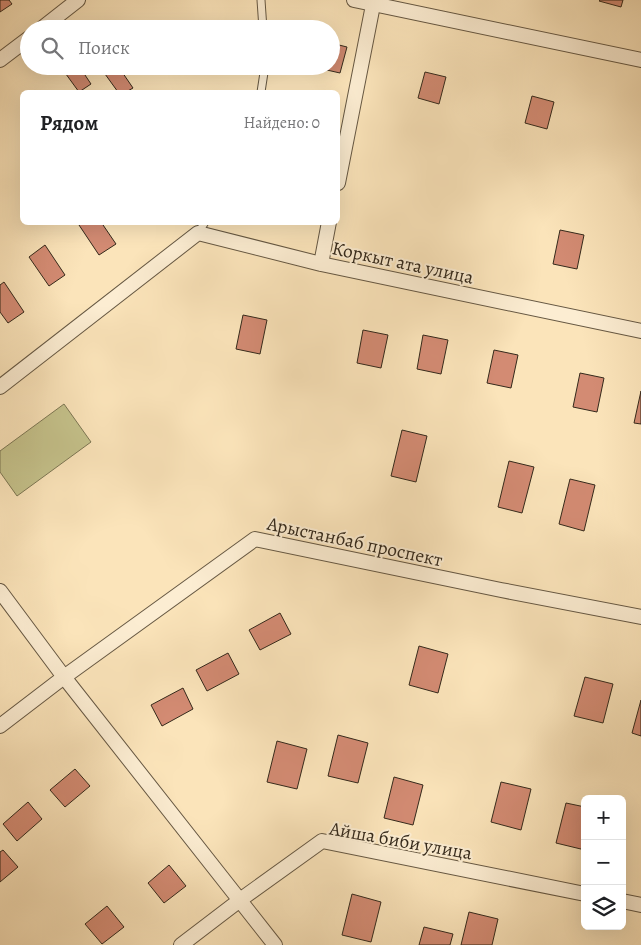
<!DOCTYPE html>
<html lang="ru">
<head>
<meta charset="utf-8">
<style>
	body { margin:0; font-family:Alegreya,serif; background:#f6f6f6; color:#202124 }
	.controls { position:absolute; right:15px; bottom:15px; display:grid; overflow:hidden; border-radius:8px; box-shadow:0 5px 20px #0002 }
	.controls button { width:45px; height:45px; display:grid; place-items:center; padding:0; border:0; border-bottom:1px solid #e0e0e0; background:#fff; color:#202124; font:25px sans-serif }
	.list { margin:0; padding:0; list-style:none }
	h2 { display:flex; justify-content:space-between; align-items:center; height:65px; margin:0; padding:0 20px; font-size:21px }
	h2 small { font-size:16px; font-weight:400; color:#757577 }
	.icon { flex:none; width:28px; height:28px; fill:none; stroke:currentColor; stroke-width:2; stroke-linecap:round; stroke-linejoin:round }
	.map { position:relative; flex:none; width:641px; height:945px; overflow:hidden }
	.search { position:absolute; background:#fff; box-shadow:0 5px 20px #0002; left:20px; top:20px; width:320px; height:55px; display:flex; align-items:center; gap:12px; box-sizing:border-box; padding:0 18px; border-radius:28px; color:#757577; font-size:19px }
	.panel { position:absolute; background:#fff; box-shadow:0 5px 20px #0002; left:20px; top:90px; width:320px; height:135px; border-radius:8px }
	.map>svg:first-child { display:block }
	.green { fill:#c5c28b; stroke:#7c7653 }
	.building { fill:#d38b73; stroke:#34291b }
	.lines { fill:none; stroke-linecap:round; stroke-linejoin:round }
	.lane-casing { stroke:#665843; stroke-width:9 }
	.street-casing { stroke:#665843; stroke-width:16 }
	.lane { stroke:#fcedd2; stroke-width:7 }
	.street { stroke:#fcedd2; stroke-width:14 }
	.labels { text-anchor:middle; stroke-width:4; stroke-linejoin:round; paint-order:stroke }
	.street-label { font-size:19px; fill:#34291b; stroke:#fcedd2 }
</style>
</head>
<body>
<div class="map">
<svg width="641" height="945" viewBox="0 0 641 945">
	<rect width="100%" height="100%" fill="#fbe4ba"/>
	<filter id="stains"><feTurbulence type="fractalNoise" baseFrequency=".004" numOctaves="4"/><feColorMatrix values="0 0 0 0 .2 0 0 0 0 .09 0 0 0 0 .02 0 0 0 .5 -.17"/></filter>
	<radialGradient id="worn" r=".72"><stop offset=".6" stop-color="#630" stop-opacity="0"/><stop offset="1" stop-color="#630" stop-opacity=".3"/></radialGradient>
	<path class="green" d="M64,404L91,442L17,496L0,472V451Z"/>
	<path class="building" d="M0,0H9L12,4L0,12Z
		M600,0H623L621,7L599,1Z
		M331,43L347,47L340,73L318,68L319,66H331Z
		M68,66H79L91,84L79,92L63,70Z
		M115,66H118L133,88L126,92H118L105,74Z
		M425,72L446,77L439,104L418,98Z
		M532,96L554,102L547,129L525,123Z
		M83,222H101L116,244L99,255L79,225Z
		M560,230L584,235L577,269L553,264Z
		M45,245L65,275L49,286L29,257Z
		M4,282L24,312L8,323L0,312V285Z
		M243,315L267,320L260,354L236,349Z
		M363,330L388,335L381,368L357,363Z
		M423,335L448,340L441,374L417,369Z
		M494,350L518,355L511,388L487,383Z
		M580,373L604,378L597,412L573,407Z
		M641,391V424L634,423Z
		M402,430L427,436L416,482L391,476Z
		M509,461L534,467L522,513L498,507Z
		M570,479L595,485L584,531L559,524Z
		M280,613L291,634L260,650L249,630Z
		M419,646L448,654L438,693L409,685Z
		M228,653L239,674L207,691L196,670Z
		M585,677L613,684L603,723L574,716Z
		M183,688L193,709L162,726L151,705Z
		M641,700V736L632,733Z
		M338,735L368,743L358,783L328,776Z
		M277,741L307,749L297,789L267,782Z
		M75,769L90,786L65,807L50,790Z
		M394,777L423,785L413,825L384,818Z
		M501,782L531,789L521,830L491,822Z
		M28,802L42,819L17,841L3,824Z
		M566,803L585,807V850L556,843Z
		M3,850L18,867L0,882V852Z
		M169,865L186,886L164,903L148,883Z
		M352,894L381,902L371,942L342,935Z
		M107,906L124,927L102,944L85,924Z
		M469,912L498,919L492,945H461Z
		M424,927L453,934L450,945H419Z"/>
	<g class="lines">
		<defs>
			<path id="lane" d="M261,0L263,29
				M261,92L265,66
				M198,233L205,222"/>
			<path id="street" d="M354,0L641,60
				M41,29L78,0
				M0,60L29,38
				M338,183L374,0
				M321,264L329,222
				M0,387L198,233L321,264L641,331
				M0,591L64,677L275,945
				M0,726L64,677L255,539L501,590L641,617
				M622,901L641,905
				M181,945L240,900L322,841L585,894"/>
		</defs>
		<use href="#lane" class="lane-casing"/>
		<use href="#street" class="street-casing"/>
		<use href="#lane" class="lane"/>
		<use href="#street" class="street"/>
	</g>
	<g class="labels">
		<g class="street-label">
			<text transform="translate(403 262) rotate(12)" y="7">Коркыт ата улица</text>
			<text transform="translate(355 541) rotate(12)" y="7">Арыстанбаб проспект</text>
			<text transform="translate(401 840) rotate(10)" y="7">Айша биби улица</text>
		</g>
	</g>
	<rect width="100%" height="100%" filter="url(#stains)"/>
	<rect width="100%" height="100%" fill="url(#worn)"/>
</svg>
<div class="controls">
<button>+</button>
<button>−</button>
<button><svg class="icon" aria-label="layers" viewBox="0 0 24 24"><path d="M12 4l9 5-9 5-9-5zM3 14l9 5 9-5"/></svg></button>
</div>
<div class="search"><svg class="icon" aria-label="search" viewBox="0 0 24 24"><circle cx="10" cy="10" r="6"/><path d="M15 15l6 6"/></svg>Поиск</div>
<section class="panel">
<h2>Рядом<small>Найдено: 0</small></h2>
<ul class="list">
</ul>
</section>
</div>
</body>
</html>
